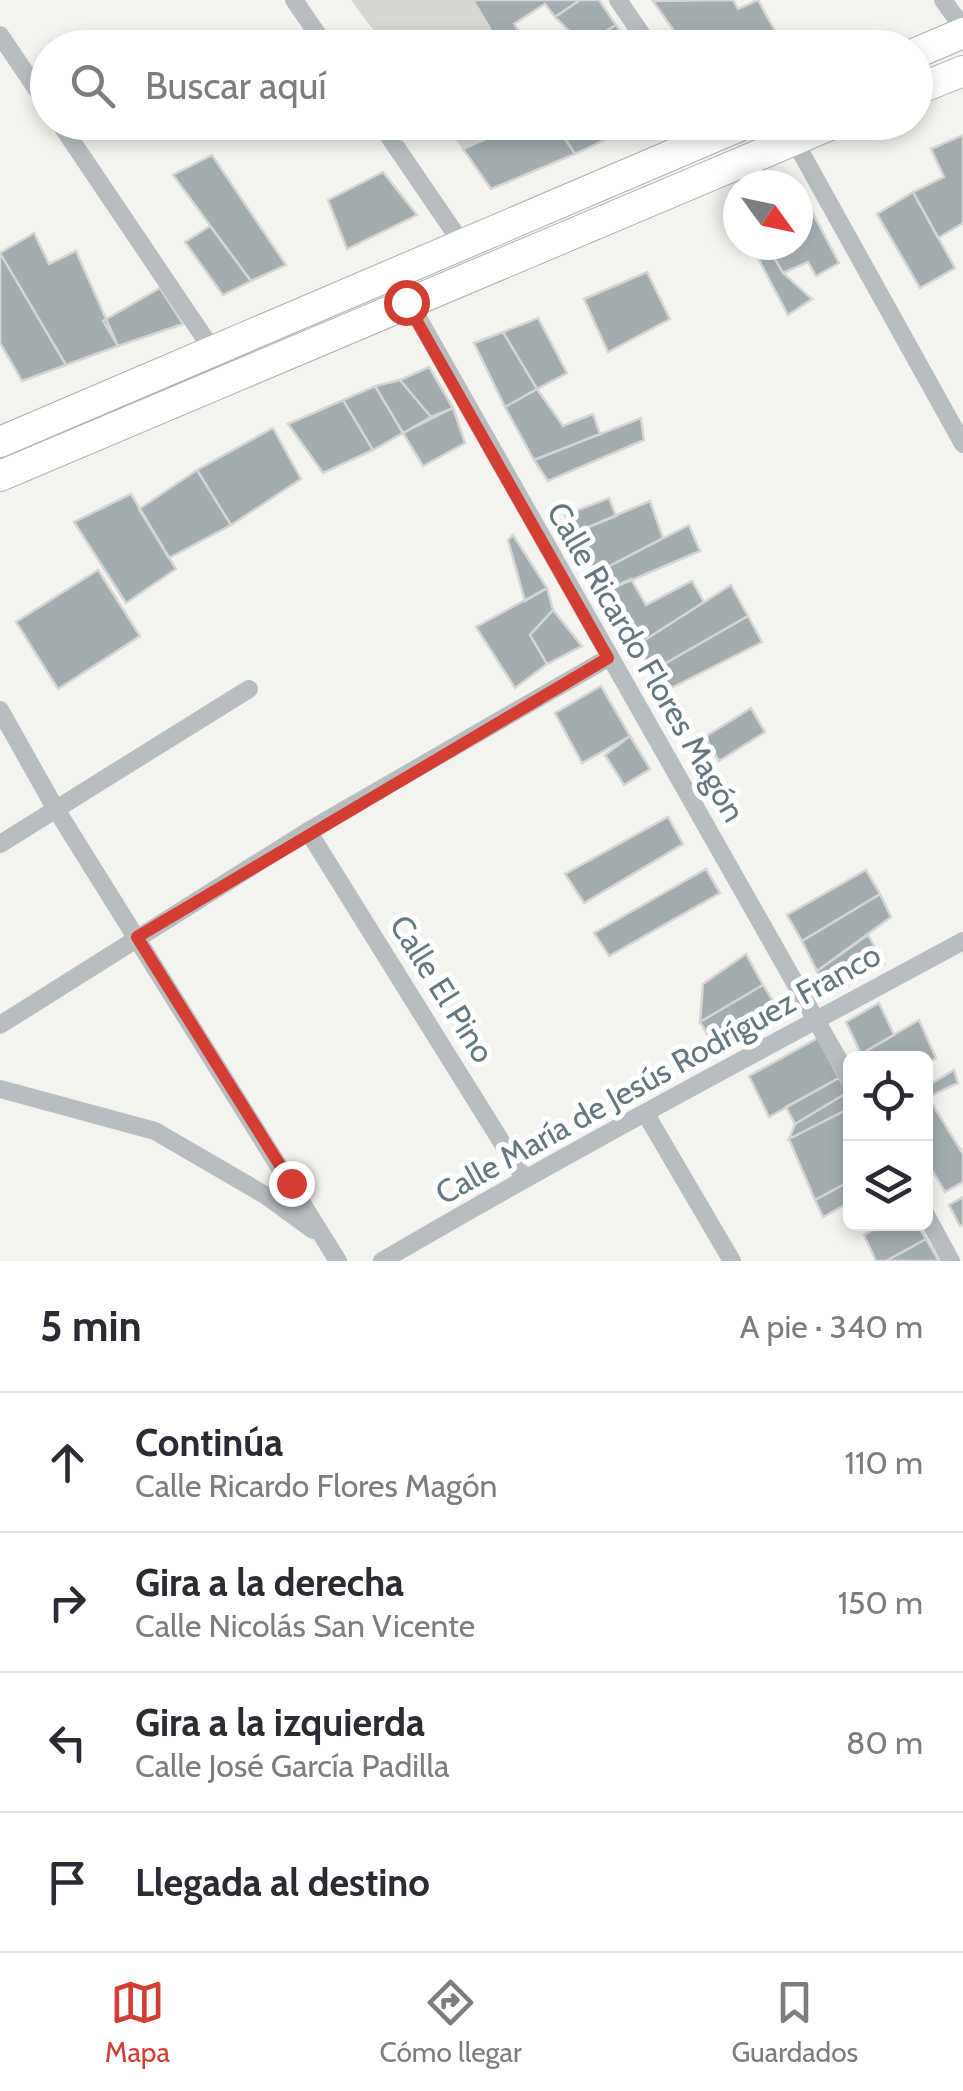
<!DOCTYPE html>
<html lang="es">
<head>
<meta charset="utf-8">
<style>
	body { margin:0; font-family:Cabin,sans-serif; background:#f7f7f7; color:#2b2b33 }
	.controls { position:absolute; right:30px; bottom:30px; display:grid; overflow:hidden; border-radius:15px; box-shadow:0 5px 15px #0003 }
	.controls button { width:90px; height:90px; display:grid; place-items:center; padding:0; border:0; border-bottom:2px solid #e1e1e2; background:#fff; color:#2b2b33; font:50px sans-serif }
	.compass { position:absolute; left:723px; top:170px; width:90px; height:90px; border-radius:50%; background:#fff; box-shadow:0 5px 15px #0003; rotate:123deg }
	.stop { position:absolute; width:30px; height:30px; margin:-22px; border:8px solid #d33d32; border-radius:50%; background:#fff }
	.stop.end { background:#d33d32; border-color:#fff; box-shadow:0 2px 10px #0008 }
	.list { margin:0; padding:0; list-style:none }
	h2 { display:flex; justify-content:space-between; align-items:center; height:130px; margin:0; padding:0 40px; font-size:42px }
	h2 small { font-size:32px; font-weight:400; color:#7c7c81 }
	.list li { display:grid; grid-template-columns:65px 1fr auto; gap:30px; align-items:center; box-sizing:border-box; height:140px; padding:0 40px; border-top:2px solid #e1e1e2 }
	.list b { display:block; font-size:38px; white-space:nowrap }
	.list p { margin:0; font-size:32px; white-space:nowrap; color:#7c7c81 }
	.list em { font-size:32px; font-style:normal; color:#7c7c81 }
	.icon { flex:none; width:55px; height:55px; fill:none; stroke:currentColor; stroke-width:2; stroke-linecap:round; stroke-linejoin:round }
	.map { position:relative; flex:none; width:963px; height:1261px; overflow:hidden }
	.search { position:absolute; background:#fff; box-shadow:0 5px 15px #0003; left:30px; right:30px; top:30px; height:110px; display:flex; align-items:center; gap:25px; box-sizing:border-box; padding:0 35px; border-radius:55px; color:#7c7c81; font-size:38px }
	.sheet { height:690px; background:#fff }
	nav { display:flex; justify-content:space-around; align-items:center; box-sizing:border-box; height:140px; border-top:2px solid #e1e1e2; background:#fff; font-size:28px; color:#7c7c81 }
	nav a { display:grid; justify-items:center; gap:5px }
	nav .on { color:#d33d32 }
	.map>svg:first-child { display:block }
	.green { fill:#d4d8d0 }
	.building { fill:#a3acaf; stroke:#d5d5d3; stroke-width:2.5 }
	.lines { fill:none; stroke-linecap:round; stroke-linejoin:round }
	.major-casing { stroke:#acb2b5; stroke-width:32 }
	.minor { stroke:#b8bec0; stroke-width:18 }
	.major { stroke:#fff; stroke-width:30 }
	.route { stroke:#d33d32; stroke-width:12 }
	.labels { text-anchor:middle; stroke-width:10; stroke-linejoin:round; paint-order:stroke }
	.street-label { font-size:32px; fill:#65777f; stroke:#fff }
</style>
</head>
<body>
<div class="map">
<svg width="963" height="1261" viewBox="0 0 963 1261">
	<rect width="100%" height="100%" fill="#f4f3f0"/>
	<path class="green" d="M351,0H476L505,47H386Z
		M443,123H524L463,149Z"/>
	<path class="building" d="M473,0H580L555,17L545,4L514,24L519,32L499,44Z
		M580,0H599L616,25L583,45L555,17Z
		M733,0L738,9L758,0L781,42L773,48H686L653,1Z
		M616,25L632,48H585L583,45Z
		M524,122H554L575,154L491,189L463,149Z
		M554,122H632L634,126L575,154Z
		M963,135V223L938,238L913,192L944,177L931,149Z
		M212,155L286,265L251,281L173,175Z
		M383,172L417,215L347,249L328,200Z
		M913,192L955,268L920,288L877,214Z
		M809,206L839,263L816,276L808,262L783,273L767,245H798V211Z
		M210,226L251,281L223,295L185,242Z
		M34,233L49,264L76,251L118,346L66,365L0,253Z
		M751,245H767L783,273L812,299L788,315Z
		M0,253L66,365L22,381L0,343Z
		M647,272L670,319L608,352L584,299Z
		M160,288L183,324L118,346L103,321Z
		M538,318L567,373L537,389L503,332Z
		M503,332L537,389L505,407L474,343Z
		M429,367L453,408L431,417L400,380Z
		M400,380L431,417L403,433L375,386Z
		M375,386L403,433L373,450L343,400Z
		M537,389L563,426L593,414L600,434L534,460L505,407Z
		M343,400L373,450L323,473L288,424Z
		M453,408L465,443L423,466L403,433Z
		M641,418L644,440L548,481L534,460Z
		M273,428L301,479L231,525L197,470Z
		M197,470L231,525L169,558L139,509Z
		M131,494L176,569L126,603L74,522Z
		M609,498L616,516L574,533L565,515Z
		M650,501L663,538L596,573L574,533Z
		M689,525L700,551L606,591L596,573Z
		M513,535L547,588L525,601L508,540Z
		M98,570L140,636L58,689L16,622Z
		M631,579L646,605L692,581L704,602L637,645L606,591Z
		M731,585L748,616L652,671L637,645Z
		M547,588L553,610L530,635L547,664L515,688L476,627Z
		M553,610L582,646L547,664L530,635Z
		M748,616L762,642L663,692L652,671Z
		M601,686L630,736L582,763L555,713Z
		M751,708L765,732L719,761L705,737Z
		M630,736L650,769L624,785L605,755Z
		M668,817L683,844L584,903L565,874Z
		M706,869L720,893L609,956L594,933Z
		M866,870L880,894L802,941L787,915Z
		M880,894L891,917L817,971L802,941Z
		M868,935L884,964L837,992L828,990L817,971Z
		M746,954L763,985L700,1022L703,984Z
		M763,985L777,1007L770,1024L717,1050L700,1022Z
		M879,1003L894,1035L861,1054L846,1022Z
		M919,1020L936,1058L926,1064V1058H864L861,1054Z
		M818,1038L839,1078L769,1117L749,1076Z
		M954,1070L958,1083L928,1097L963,1154V1182L945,1192L926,1160V1087Z
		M839,1078L848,1092L795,1124L786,1107Z
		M848,1092L850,1108L789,1139L795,1124Z
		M850,1108V1181L815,1200L789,1139Z
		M850,1181V1202L823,1217L815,1200Z
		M963,1197V1224L960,1226L949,1205Z
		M884,1224H917L926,1239L886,1261H876L864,1235Z
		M926,1239L939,1261H886Z"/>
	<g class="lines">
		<defs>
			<path id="major" d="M916,53L963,33
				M916,90L963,71
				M0,442L749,122
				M0,476L837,122"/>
		</defs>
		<use href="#major" class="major-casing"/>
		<path class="minor" d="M294,0L327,48
			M618,0L651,48
			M943,0L963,28
			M0,35L48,106
			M59,122L214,352
			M379,122L461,242
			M784,122L963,444
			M405,295L850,1080
			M0,710L54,806L338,1261
			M308,831L524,1178
			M0,844L249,689
			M0,1025L308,831L608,658
			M0,1089L155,1131L265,1195L313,1230
			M647,1116L732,1261
			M926,1215L951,1261
			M382,1261C573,1149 769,1046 963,941"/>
		<use href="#major" class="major"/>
	</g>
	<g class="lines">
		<path class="route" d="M291,1183L137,937L608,658L406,302"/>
	</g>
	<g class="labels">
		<g class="street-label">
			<text transform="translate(646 662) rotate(60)" y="11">Calle Ricardo Flores Magón</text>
			<text transform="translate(442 989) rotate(58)" y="11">Calle El Pino</text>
			<text transform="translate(658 1074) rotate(-29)" y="11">Calle María de Jesús Rodríguez Franco</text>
		</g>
	</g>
</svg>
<div class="controls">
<button><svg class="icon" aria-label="locate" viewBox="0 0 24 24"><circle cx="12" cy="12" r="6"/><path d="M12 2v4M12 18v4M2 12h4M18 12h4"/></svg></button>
<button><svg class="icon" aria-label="layers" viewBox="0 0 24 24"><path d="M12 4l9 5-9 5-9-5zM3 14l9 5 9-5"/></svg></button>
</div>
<svg class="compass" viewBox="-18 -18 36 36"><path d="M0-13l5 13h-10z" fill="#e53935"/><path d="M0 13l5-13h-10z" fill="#7c7c81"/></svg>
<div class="stop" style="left:406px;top:302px"></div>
<div class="stop end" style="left:291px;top:1183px"></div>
<div class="search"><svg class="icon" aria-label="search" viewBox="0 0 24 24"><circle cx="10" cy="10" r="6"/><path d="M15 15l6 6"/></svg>Buscar aquí</div>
</div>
<section class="sheet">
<h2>5 min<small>A pie · 340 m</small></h2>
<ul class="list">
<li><svg class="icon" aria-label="ahead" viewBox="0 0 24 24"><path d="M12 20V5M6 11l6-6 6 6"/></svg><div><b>Continúa</b><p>Calle Ricardo Flores Magón</p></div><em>110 m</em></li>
<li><svg class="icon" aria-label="right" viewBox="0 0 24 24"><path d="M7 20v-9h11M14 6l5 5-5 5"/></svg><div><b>Gira a la derecha</b><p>Calle Nicolás San Vicente</p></div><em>150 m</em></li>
<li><svg class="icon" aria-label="left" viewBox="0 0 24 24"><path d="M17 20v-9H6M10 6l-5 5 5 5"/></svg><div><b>Gira a la izquierda</b><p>Calle José García Padilla</p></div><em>80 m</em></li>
<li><svg class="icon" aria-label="arrive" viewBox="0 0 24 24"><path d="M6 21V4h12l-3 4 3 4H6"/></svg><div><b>Llegada al destino</b></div></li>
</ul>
</section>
<nav>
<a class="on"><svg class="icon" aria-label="map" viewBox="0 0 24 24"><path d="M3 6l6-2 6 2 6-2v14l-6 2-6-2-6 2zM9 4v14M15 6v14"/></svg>Mapa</a>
<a><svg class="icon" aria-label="directions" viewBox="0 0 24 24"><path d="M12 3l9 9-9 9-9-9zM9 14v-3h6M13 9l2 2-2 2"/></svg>Cómo llegar</a>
<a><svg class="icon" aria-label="saved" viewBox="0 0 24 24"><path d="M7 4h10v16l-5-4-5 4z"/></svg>Guardados</a>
</nav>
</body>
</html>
